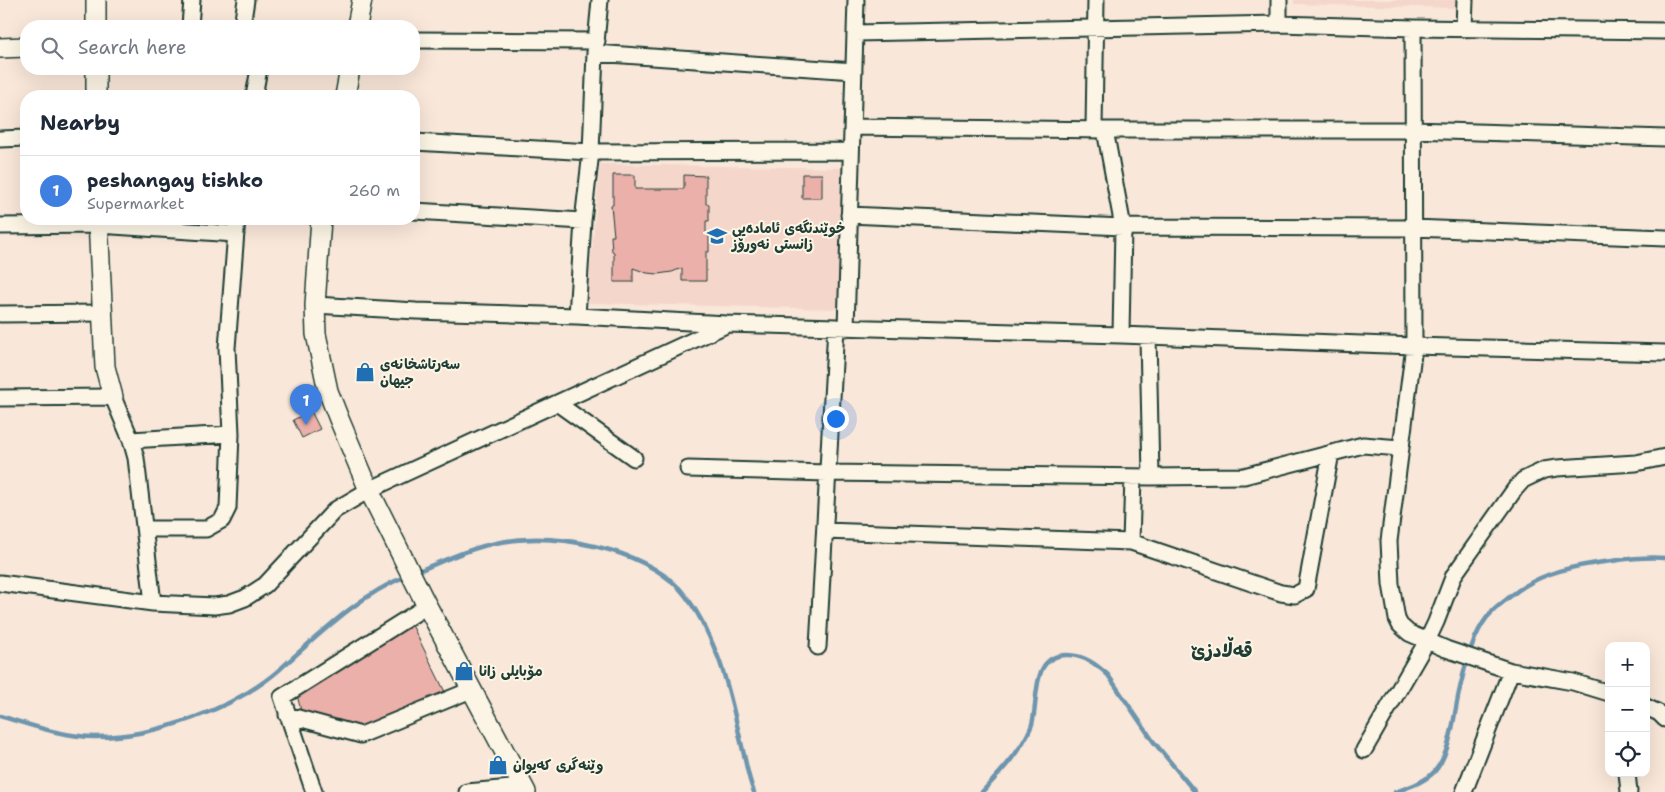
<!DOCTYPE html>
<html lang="en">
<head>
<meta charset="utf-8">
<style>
	body { margin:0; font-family:"Shantell Sans","Playpen Sans Arabic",sans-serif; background:#f6f6f7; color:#1f2937 }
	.controls { position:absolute; right:15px; bottom:15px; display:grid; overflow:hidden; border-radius:10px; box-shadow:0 5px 20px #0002 }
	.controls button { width:45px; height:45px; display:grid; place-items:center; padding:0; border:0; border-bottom:1px solid #e0e1e3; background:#fff; color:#1f2937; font:25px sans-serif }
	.you { position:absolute; left:835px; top:418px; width:18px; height:18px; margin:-12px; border:4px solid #fff; border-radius:50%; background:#1a73e8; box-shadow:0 0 0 8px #1a73e833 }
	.badge { display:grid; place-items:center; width:32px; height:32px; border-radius:50%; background:#1f6fb2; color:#fff; font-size:16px; font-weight:700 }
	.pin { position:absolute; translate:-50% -41px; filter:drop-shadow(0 1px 2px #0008) }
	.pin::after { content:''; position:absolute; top:26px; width:18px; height:15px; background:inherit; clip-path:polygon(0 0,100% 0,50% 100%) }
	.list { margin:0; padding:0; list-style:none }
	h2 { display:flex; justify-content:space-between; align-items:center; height:65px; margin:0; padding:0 20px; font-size:21px }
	h2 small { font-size:16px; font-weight:400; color:#747a83 }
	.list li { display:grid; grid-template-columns:32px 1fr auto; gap:15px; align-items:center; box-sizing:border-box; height:70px; padding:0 20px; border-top:1px solid #e0e1e3 }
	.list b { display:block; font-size:19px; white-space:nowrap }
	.list p { margin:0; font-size:16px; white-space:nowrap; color:#747a83 }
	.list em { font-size:16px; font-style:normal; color:#747a83 }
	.icon { flex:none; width:28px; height:28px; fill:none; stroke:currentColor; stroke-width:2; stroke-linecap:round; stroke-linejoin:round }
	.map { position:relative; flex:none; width:1665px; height:792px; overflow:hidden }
	.search { position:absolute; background:#fff; box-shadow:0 5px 20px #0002; left:20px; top:20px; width:400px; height:55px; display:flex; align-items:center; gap:12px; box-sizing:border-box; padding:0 18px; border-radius:20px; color:#747a83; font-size:19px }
	.panel { position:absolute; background:#fff; box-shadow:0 5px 20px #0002; left:20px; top:90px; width:400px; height:135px; border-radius:20px }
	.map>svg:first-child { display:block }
	.built { fill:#f5d6cb }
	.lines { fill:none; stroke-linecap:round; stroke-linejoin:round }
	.stream { stroke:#6d95ad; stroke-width:4.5 }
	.building { fill:#ebb0aa; stroke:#1f3d34 }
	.minor-casing { stroke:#1f3d34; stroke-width:19 }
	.tertiary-casing { stroke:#1f3d34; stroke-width:22 }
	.minor { stroke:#fcf5e5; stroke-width:15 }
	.tertiary { stroke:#fcf5e5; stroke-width:19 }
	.labels { text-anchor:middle; stroke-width:4; stroke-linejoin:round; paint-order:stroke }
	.poi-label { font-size:14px; font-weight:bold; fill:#1f3d34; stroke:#fcf5e5; text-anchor:start }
	.district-label { font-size:19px; font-weight:bold; fill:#1f3d34; stroke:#fcf5e5 }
</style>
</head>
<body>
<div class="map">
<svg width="1665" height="792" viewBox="0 0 1665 792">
	<rect width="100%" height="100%" fill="#f9e7d9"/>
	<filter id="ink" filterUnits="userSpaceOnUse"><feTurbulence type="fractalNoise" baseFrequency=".02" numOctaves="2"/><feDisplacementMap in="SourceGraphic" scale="10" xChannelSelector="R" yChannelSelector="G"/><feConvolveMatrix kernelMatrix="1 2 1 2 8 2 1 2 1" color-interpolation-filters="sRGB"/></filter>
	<g filter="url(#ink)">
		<path class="built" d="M1294,0H1456V8L1294,4Z
			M600,164L844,168L838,309L587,303Z"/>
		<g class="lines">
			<path class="stream" d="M416,572C443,561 472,547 501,542C555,532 639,548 679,588C697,608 708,632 718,657C730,688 736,722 744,755C747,768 749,780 754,792
				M0,716C31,725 63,737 96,737C155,737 234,709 279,670C319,635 356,597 406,576
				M982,792C1000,773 1021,751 1031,727C1040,705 1028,655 1067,655C1084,655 1096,664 1108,675L1153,741L1195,792
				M1395,792C1409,787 1425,782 1435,771C1452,751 1454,712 1460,688C1465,666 1471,642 1483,623C1489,613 1498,606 1507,599C1534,576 1563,568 1597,563C1619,560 1643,556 1665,558"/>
		</g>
		<path class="building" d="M802,174H822V198H802Z
			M613,175H635V189H684V175L706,176V204H709V221H706V234H709V252H706V281H682V268L672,272L658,274L647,273L633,268V282H614V252H612L611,236H614L611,205H613Z
			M311,411L320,429L302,438L293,420Z
			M411,623L446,694L355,730L301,711L297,695Z"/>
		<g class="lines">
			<defs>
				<path id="minor" d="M1279,24V0
					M190,26L192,0
					M242,26L246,0
					M1413,28L1414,346L1389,541L1391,584L1397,619L1400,625L1409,633L1446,649L1511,671L1573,682L1609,693
					M1464,28L1465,0
					M855,33L1279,24L1413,28L1665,31
					M414,40L597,41
					M595,53L854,71
					M254,96L259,69
					M852,127L1105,130H1413L1665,138
					M1094,129L1096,0
					M1105,130L1123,227L1121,335
					M0,139L26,138
					M414,142L591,152L851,151
					M414,211L583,221
					M849,215L1123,227L1414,228L1665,238
					M0,226L98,225L236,234
					M315,305L416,311L577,316L727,324L1121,335L1414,346L1665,353
					M0,314L102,313
					M577,316L583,221L591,152L595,53L600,0
					M846,328L856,0
					M1148,336L1151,477
					M0,398L113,397L131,440L136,458L153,603
					M557,403L634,458
					M131,440L231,434
					M688,469L828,473L1151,477L1244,476L1363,445L1400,448
					M145,529H206L222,520L228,508L231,434L227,348L237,219
					M825,531L1131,542L1281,593L1295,595L1306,589L1331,453
					M1131,542L1133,477
					M0,583L153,603L214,606L229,604L245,598L265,585L335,510L369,490L726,325
					M818,647L836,327
					M1646,707L1659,713L1665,719
					M287,715L361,735L471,690
					M1364,750L1427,641L1436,622L1454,575L1515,489L1523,480L1544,470L1557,468L1636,463L1665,457
					M1627,773L1629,792
					M314,792L282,697L427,606
					M467,792L523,787
					M1464,792L1511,671"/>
				<path id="tertiary" d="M96,0V26
					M357,26L362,0
					M0,48L26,47
					M96,96V69
					M345,96L350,69
					M98,219L105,367L113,397
					M321,219L315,305L316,334L328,391L339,419L369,490L425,602L526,792"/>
			</defs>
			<use href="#minor" class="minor-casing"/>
			<use href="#tertiary" class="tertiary-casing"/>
			<use href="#minor" class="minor"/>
			<use href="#tertiary" class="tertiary"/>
		</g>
	</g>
	<defs>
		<symbol id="school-bare" viewBox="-9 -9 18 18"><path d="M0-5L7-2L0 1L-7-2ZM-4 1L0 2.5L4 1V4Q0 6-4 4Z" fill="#1f6fb2" stroke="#fcf5e5" stroke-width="2.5" paint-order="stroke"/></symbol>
		<symbol id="shop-bare" viewBox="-9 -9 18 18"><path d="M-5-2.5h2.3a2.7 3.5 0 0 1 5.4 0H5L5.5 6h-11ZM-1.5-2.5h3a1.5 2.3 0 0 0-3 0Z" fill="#1f6fb2" stroke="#fcf5e5" stroke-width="2.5" paint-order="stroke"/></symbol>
	</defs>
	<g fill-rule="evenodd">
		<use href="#school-bare" x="703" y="222" width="28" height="28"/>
		<use href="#shop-bare" x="351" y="358" width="28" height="28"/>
		<use href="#shop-bare" x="450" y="657" width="28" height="28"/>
		<use href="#shop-bare" x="484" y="751" width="28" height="28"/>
	</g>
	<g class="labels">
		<g class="poi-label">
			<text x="732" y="233">خوێندنگەی ئامادەیی<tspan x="732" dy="16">زانستی نەورۆز</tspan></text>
			<text x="380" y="369">سەرتاشخانەی<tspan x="380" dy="16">جیهان</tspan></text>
			<text x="479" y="676">مۆبایلی زانا</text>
			<text x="513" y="770">وێنەگری کەیوان</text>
		</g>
		<g class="district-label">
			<text x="1222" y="657">قەڵادزێ</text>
		</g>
	</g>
</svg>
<div class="controls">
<button>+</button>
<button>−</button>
<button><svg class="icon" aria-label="locate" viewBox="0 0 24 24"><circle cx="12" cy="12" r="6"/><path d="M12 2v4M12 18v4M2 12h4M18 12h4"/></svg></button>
</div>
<div class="you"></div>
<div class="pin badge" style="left:306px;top:425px;background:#3f7fe0">1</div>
<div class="search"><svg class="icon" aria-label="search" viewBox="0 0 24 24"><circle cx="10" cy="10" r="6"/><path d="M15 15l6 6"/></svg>Search here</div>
<section class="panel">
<h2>Nearby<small></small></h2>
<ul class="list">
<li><span class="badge" style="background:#3f7fe0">1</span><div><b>peshangay tishko</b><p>Supermarket</p></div><em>260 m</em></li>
</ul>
</section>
</div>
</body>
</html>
